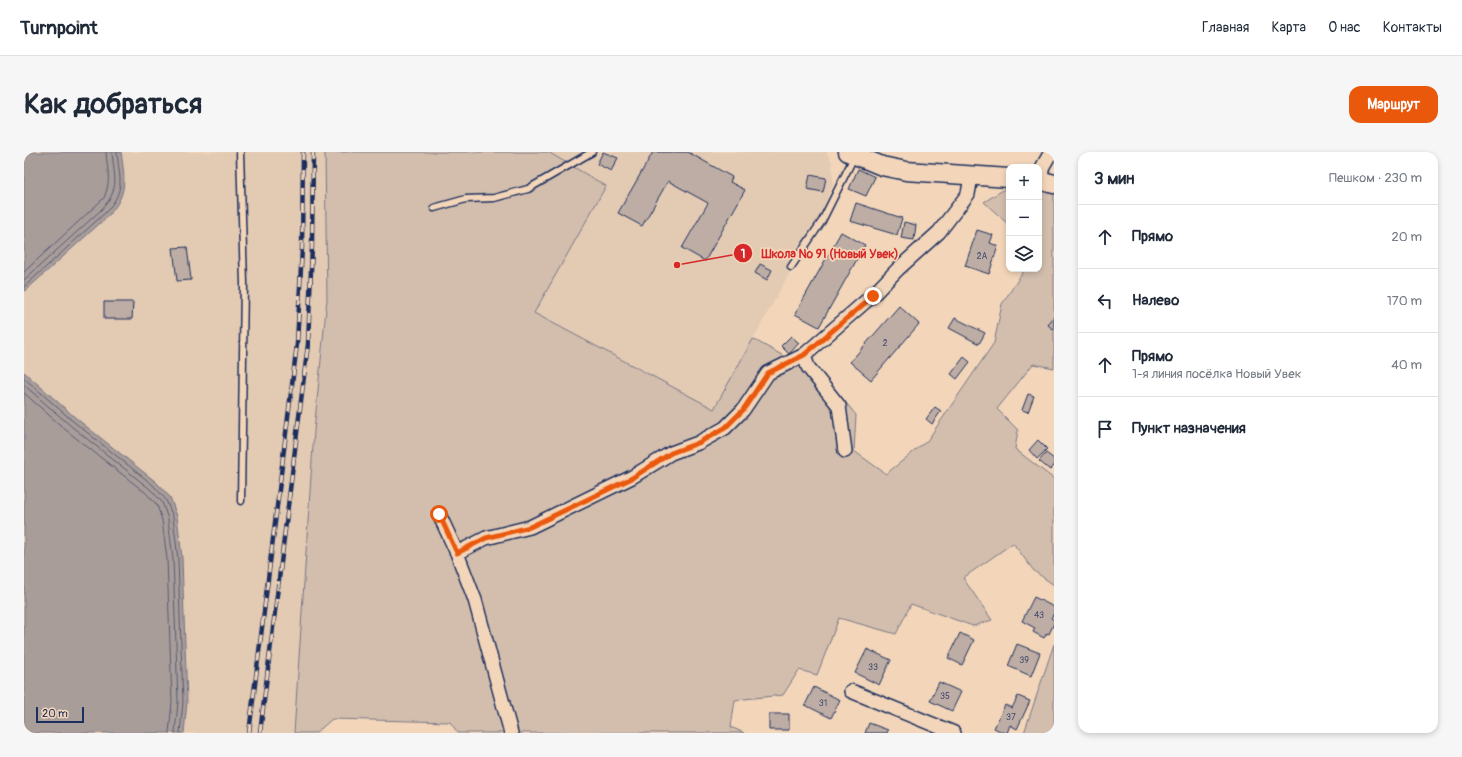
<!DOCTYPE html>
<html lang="ru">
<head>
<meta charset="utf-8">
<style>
	body { margin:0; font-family:Pangolin,sans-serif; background:#f6f6f7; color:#1f2937 }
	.controls { position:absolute; right:12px; top:12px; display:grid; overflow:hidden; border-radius:8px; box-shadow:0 2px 6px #0003 }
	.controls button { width:36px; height:36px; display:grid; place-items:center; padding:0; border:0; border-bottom:1px solid #e0e1e3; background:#fff; color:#1f2937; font:20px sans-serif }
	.scale { position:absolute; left:12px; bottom:10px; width:48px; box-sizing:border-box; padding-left:4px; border:2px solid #1b2f5e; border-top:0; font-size:11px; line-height:14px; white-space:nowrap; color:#1b2f5e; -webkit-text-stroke:3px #f3d6ba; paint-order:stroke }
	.stop { position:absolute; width:12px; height:12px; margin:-9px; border:3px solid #ea580c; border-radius:50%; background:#fff }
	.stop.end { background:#ea580c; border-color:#fff; box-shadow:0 1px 4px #0008 }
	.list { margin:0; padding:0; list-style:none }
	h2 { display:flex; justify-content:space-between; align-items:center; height:52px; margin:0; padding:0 16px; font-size:17px }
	h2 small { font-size:13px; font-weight:400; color:#747a83 }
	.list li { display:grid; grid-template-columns:26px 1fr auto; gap:12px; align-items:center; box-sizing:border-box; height:64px; padding:0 16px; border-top:1px solid #e0e1e3 }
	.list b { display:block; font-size:15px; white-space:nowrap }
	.list p { margin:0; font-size:13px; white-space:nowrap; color:#747a83 }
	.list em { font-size:13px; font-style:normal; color:#747a83 }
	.icon { flex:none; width:22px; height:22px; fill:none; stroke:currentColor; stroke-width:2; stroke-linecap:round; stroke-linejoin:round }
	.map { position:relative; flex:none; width:1030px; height:581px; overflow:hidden; border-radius:12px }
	header { display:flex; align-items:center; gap:24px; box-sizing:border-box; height:56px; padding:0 20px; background:#fff; border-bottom:1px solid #e0e1e3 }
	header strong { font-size:19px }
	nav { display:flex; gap:22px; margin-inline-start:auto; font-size:14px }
	.intro { display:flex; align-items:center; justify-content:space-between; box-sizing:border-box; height:96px; padding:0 24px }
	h1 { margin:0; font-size:28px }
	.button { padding:10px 18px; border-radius:12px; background:#ea580c; color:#fff; font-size:14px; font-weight:700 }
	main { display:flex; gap:24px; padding:0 24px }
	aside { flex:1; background:#fff; border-radius:12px; box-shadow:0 2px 6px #0003 }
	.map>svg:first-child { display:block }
	.built { fill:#e3cab3 }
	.green { fill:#d3bead; stroke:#777686 }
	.water { fill:#a99d9a; stroke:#707182 }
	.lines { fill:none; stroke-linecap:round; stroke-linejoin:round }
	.shore { stroke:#545b76; stroke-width:1 }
	.building { fill:#beada4; stroke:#1b2f5e }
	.lane-casing { stroke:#1b2f5e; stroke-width:9 }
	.street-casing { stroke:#1b2f5e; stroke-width:16 }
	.secondary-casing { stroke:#1b2f5e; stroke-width:21 }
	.lane { stroke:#f3d6ba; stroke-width:6 }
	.street { stroke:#f3d6ba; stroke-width:13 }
	.secondary { stroke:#f3d6ba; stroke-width:18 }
	.rail-casing { stroke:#1b2f5e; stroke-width:4.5 }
	.rail { stroke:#f3d6ba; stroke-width:3; stroke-dasharray:9; stroke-linecap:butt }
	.route { stroke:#ea580c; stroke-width:5 }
	.labels { text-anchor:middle; stroke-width:3.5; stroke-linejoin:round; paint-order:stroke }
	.number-label { font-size:9px; fill:#444e70 }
	.leader { fill:none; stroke:#d62828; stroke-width:1.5 }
	.callout-dot { fill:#d62828; stroke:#f3d6ba; stroke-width:1.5 }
	.mark-label { font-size:12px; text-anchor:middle; font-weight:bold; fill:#fff }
	.callout-label { font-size:12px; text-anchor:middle; font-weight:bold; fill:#d62828; stroke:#f3d6ba; stroke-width:3.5; stroke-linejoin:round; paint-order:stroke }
</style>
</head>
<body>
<header>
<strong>Turnpoint</strong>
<nav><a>Главная</a><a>Карта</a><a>О нас</a><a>Контакты</a></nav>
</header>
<div class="intro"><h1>Как добраться</h1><a class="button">Маршрут</a></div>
<main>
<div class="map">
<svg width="1030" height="581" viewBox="0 0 1030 581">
	<rect width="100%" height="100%" fill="#f3d6ba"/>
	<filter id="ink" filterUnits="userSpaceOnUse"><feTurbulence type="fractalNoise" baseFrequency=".025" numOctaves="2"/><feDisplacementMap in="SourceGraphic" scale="8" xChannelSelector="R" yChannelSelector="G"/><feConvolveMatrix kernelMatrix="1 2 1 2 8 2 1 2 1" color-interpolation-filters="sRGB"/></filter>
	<g filter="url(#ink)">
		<path class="built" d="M97,0H301L303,147L290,279L270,581H160L163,550L158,406L153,364L146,345L53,267L0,220V140L84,64L99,39L101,25Z
			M524,0H802L808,10L809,31L796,66L690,258L510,161L582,34Z"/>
		<path class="green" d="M301,0H524L582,34L510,161L690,257L729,187L765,207L787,208L832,263L830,299L862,322L903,289L970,191L978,152L1001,117H1015V37L1030,40V216L1009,212L973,257L994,278L991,297L1030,327V433L1010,419L989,391L939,426L968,468L949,474L887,452L872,482L815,466L793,523L775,518L759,543L711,548L707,575L720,581H434L426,570L308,567L292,581H270L290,279L303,147Z
			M979,38H985V73L960,50Z
			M1030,492V581H1000Z"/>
		<path class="water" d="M0,0H97C101,28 104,42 84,64L0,140Z
			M0,220L53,267L132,330L146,345L153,364L158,406L163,550L160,581H0Z"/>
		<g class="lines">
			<path class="shore" d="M0,120L80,46C88,26 83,19 82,0
				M0,128L77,58C97,36 90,26 88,0
				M0,135L81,61C103,37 95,28 93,0
				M0,226L50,270L129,333L142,348L149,365L154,407L159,550L156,581
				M0,233L47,274L126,337L138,350L144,367L149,407L154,550L151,581
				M0,241L43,279L122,341L133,353L138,368L143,407L148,550L145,581"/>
		</g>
		<path class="building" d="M579,0L594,6L587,19L573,12Z
			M629,0H664L708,25L706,30L721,38L681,109L658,96L684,51L644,29L618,74L594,61Z
			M834,17L851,25L842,44L825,37Z
			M786,23L802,26L799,40L783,37Z
			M832,51L878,66L873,83L826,69Z
			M880,70L892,73L890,88L877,86Z
			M953,78L969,83L966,91L974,94L965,122L941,114Z
			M817,80L841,93L795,175L771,162Z
			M163,95L167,128L153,129L149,96Z
			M736,112L748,118L743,128L731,121Z
			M80,150H109L108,167H80Z
			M875,154L895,172L847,228L826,210Z
			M1030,164V178L1024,173Z
			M931,166L961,181L955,192L925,176Z
			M767,184L775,191L765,202L757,194Z
			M940,205L946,210L933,227L927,222Z
			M1004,242L1010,244L1004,260L998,258Z
			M911,255L917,259L908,272L902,267Z
			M1014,288L1023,297L1013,307L1005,298Z
			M1022,301L1030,307V314L1026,318L1015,309Z
			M1010,445L1030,455V461L1027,466L1030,468V471L1025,482L1023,481L1020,486L1009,480L1011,476L998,469Z
			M936,481L950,488L938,513L924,506Z
			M993,492L1016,501L1007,524L984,514Z
			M843,497L867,508L855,533L831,521Z
			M915,530L937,540L928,559L906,549Z
			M790,535L816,548L807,566L781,553Z
			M994,544L1006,549L993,577L986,573L983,581H980L970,576L981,553L988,556Z
			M745,562H765V578H745Z
			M845,571L864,578L863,581H841Z"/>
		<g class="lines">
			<defs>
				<path id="lane" d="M216,0L220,131L217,349
					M410,56L442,47L470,46L504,37L568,0
					M767,115L798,69L830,5"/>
				<path id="street" d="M1016,28L1019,14L1027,0
					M780,203L784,215L815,254L821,299
					M415,362L433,401L451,448L487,581
					M433,401L462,386L506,375L608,325L647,301L674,291L701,276L719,258L744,221L780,203L849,143L874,117L915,80L944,42L947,25
					M827,539L930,581"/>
				<path id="secondary" d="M824,0L858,14L882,19L985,26
					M1015,28L1030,32"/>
			</defs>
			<use href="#lane" class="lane-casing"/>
			<use href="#street" class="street-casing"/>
			<use href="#secondary" class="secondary-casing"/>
			<use href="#lane" class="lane"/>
			<use href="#street" class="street"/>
			<use href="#secondary" class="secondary"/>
			<defs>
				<path id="rail" d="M225,581L273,192L278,96L279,0
					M236,581L284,192L288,94L289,0"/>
			</defs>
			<use href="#rail" class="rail-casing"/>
			<use href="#rail" class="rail"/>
		</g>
	</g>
	<g class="lines" filter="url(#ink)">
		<path class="route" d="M415,362L433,401L462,386L506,375L608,326L647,301L674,291L701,276L719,258L744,221L780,203L849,144"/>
	</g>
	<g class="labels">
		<g class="number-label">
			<text x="958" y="107">2А</text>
			<text x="861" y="194">2</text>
			<text x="1015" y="466">43</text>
			<text x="1000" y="511">39</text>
			<text x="849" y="518">33</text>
			<text x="921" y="547">35</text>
			<text x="799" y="554">31</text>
			<text x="987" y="568">37</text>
		</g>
	</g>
	<path class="leader" d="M653 113L719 101"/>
	<g class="callout-dot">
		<circle cx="653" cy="113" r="4"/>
		<circle cx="719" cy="101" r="10"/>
	</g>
	<g class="mark-label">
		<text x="719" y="106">1</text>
	</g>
	<g class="callout-label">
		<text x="806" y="106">Школа № 91 (Новый Увек)</text>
	</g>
</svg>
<div class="controls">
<button>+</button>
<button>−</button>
<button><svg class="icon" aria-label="layers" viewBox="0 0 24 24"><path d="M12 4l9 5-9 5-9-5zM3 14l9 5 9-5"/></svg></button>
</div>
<div class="scale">20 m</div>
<div class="stop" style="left:415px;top:362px"></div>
<div class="stop end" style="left:849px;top:144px"></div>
</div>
<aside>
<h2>3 мин<small>Пешком · 230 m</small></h2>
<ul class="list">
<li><svg class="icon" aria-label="ahead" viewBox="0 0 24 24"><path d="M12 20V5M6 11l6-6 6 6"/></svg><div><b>Прямо</b></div><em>20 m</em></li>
<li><svg class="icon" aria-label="left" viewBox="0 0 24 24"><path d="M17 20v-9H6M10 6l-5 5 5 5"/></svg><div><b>Налево</b></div><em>170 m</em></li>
<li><svg class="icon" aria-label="ahead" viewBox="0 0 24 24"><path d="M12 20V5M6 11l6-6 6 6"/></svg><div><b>Прямо</b><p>1-я линия посёлка Новый Увек</p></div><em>40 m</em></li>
<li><svg class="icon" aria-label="arrive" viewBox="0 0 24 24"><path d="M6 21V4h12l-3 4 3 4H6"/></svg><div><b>Пункт назначения</b></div></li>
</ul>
</aside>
</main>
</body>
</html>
